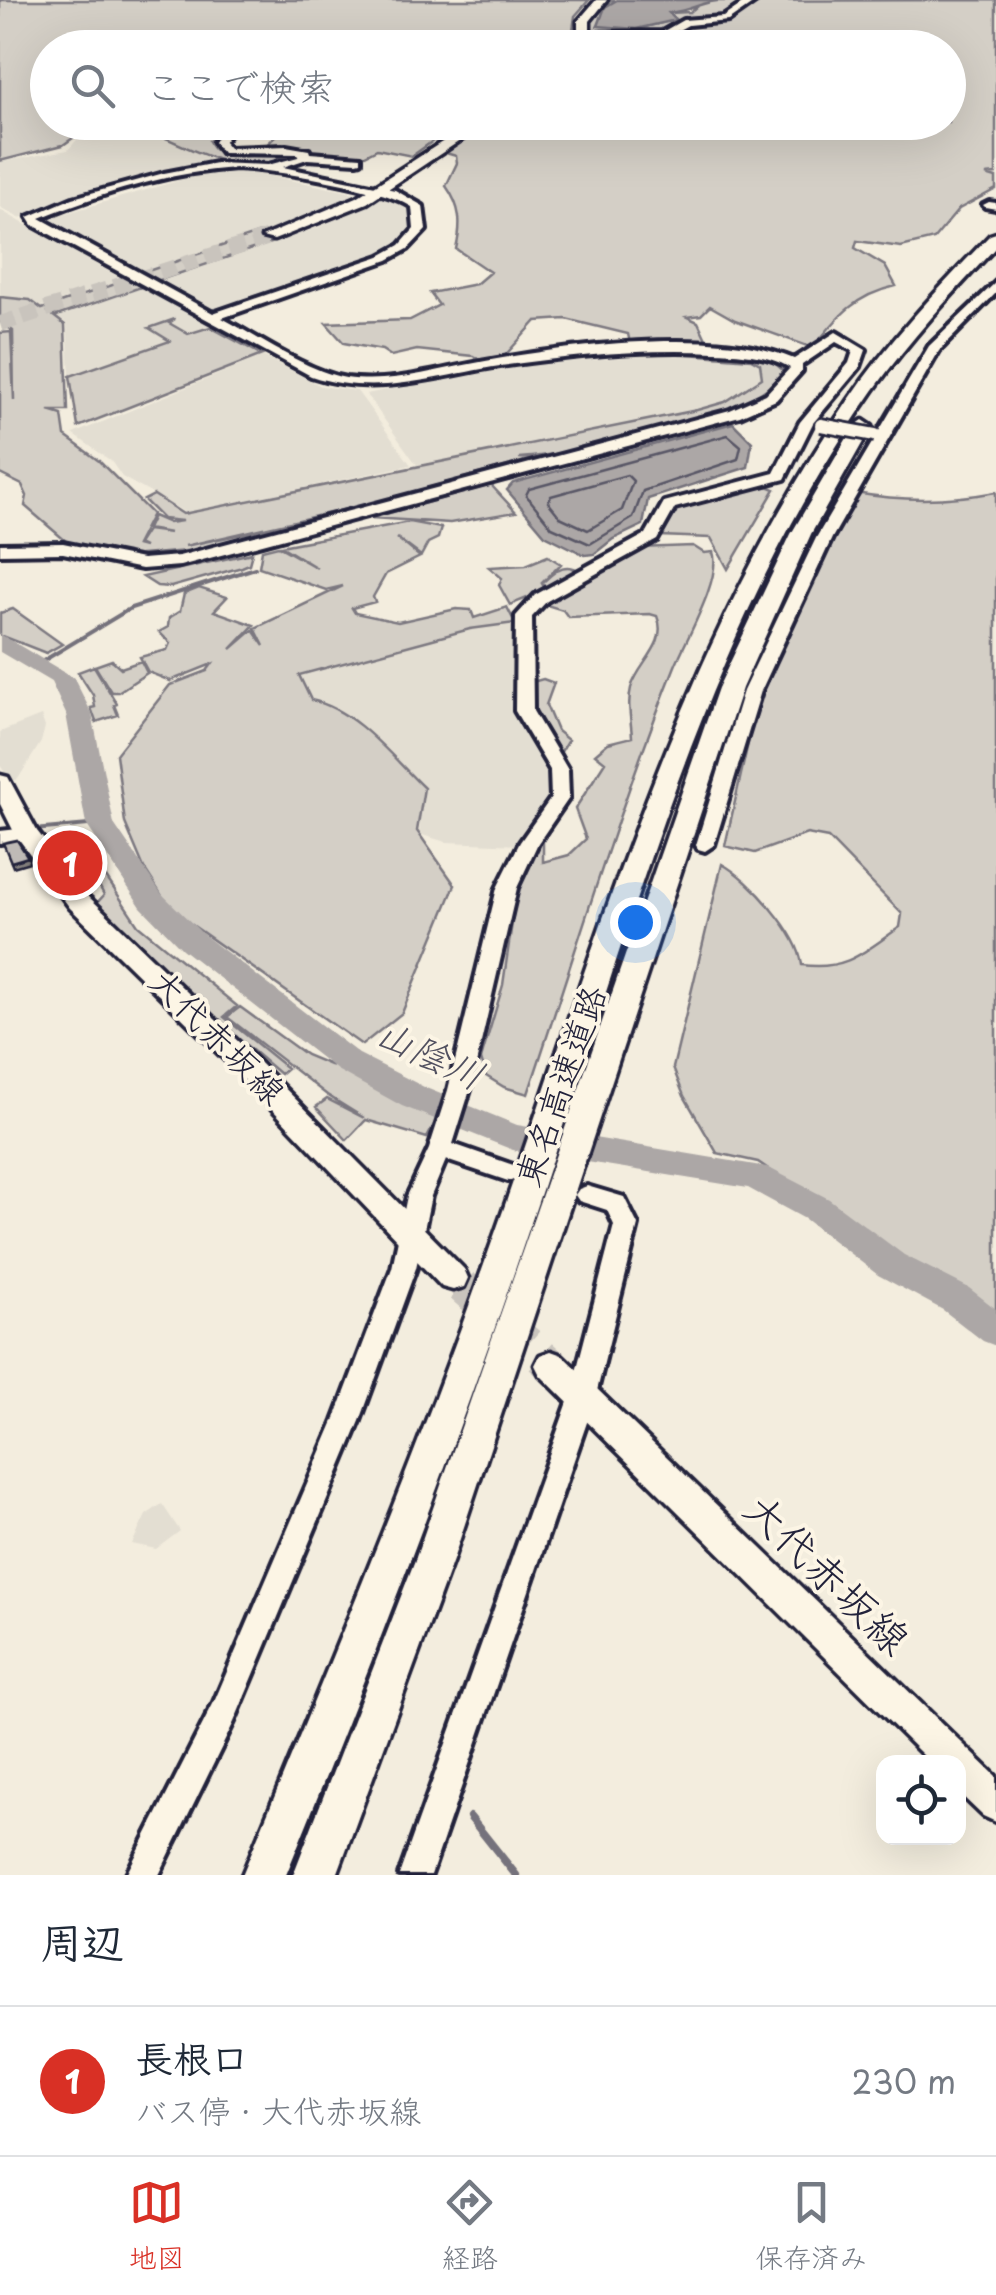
<!DOCTYPE html>
<html lang="ja">
<head>
<meta charset="utf-8">
<style>
	body { margin:0; font-family:"Playpen Sans","Klee One",sans-serif; background:#f2f2f3; color:#1f2937 }
	.controls { position:absolute; right:30px; bottom:30px; display:grid; overflow:hidden; border-radius:20px; box-shadow:0 10px 40px #0002 }
	.controls button { width:90px; height:90px; display:grid; place-items:center; padding:0; border:0; border-bottom:2px solid #e0e1e3; background:#fff; color:#1f2937; font:50px sans-serif }
	.you { position:absolute; left:635px; top:922px; width:35px; height:35px; margin:-25px; border:8px solid #fff; border-radius:50%; background:#1a73e8; box-shadow:0 0 0 15px #1a73e833 }
	.badge { display:grid; place-items:center; width:65px; height:65px; border-radius:50%; background:#d93025; color:#fff; font-size:32px; font-weight:700 }
	.pin { position:absolute; translate:-50% -50%; border:5px solid #fff; box-shadow:0 2px 10px #0006 }
	.list { margin:0; padding:0; list-style:none }
	h2 { display:flex; justify-content:space-between; align-items:center; height:130px; margin:0; padding:0 40px; font-size:42px }
	h2 small { font-size:32px; font-weight:400; color:#747a83 }
	.list li { display:grid; grid-template-columns:65px 1fr auto; gap:30px; align-items:center; box-sizing:border-box; height:150px; padding:0 40px; border-top:2px solid #e0e1e3 }
	.list b { display:block; font-size:38px; white-space:nowrap }
	.list p { margin:0; font-size:32px; white-space:nowrap; color:#747a83 }
	.list em { font-size:32px; font-style:normal; color:#747a83 }
	.icon { flex:none; width:55px; height:55px; fill:none; stroke:currentColor; stroke-width:2; stroke-linecap:round; stroke-linejoin:round }
	.map { position:relative; flex:none; width:996px; height:1875px; overflow:hidden }
	.search { position:absolute; background:#fff; box-shadow:0 10px 40px #0002; left:30px; right:30px; top:30px; height:110px; display:flex; align-items:center; gap:25px; box-sizing:border-box; padding:0 35px; border-radius:55px; color:#747a83; font-size:38px }
	.sheet { height:280px; background:#fff }
	nav { display:flex; justify-content:space-around; align-items:center; box-sizing:border-box; height:140px; border-top:2px solid #e0e1e3; background:#fff; font-size:28px; color:#747a83 }
	nav a { display:grid; justify-items:center; gap:5px }
	nav .on { color:#d93025 }
	.map>svg:first-child { display:block }
	.built { fill:#e3ded2 }
	.green { fill:#d4cfc6; stroke:#7b7880; stroke-width:2.5 }
	.water { fill:#aca7a6; stroke:#75727b; stroke-width:2.5 }
	.lines { fill:none; stroke-linecap:round; stroke-linejoin:round }
	.shore { stroke:#595766; stroke-width:2.5 }
	.stream-far1 { stroke:#75727b; stroke-width:4 }
	.stream { stroke:#75727b; stroke-width:8 }
	.river { fill:#aca7a6; fill-rule:evenodd }
	.major-tunnel-far2 { stroke:#c9c4bd; stroke-width:16; stroke-dasharray:16 8; stroke-linecap:butt }
	.major-tunnel-far1 { stroke:#c9c4bd; stroke-width:26; stroke-dasharray:26 14; stroke-linecap:butt }
	.major-tunnel { stroke:#c9c4bd; stroke-width:35; stroke-dasharray:35 18; stroke-linecap:butt }
	.minor-casing { stroke:#22223b; stroke-width:8 }
	.major-casing { stroke:#22223b; stroke-width:7 }
	.highway-casing { stroke:#22223b; stroke-width:7 }
	.minor { fill:#fcf5e5; fill-rule:evenodd }
	.major { fill:#fcf5e5; fill-rule:evenodd }
	.highway { fill:#fcf5e5; fill-rule:evenodd }
	.minor-bridge-casing { stroke:#22223b; stroke-width:18; stroke-linecap:butt }
	.minor-bridge { stroke:#fcf5e5; stroke-width:12 }
	.shaded-wall { fill:#86827f; stroke:#22223b; stroke-width:2.5 }
	.building { fill:#bfbab6; stroke:#22223b; stroke-width:2.5 }
	.labels { text-anchor:middle; stroke-width:8; stroke-linejoin:round; paint-order:stroke }
	.street-label { font-size:35px; fill:#22223b; stroke:#fcf5e5 }
	.water-label { font-size:38px; font-style:italic; fill:#525160; stroke:#fcf5e5 }
	.near-street-label { font-size:42px; fill:#22223b; stroke:#fcf5e5 }
</style>
</head>
<body>
<div class="map">
<svg width="996" height="1875" viewBox="0 0 996 1875">
	<rect width="100%" height="100%" fill="#f3edde"/>
	<filter id="ink" filterUnits="userSpaceOnUse"><feTurbulence type="fractalNoise" baseFrequency=".01" numOctaves="2"/><feDisplacementMap in="SourceGraphic" scale="20" xChannelSelector="R" yChannelSelector="G"/><feConvolveMatrix kernelMatrix="1 2 1 2 8 2 1 2 1" color-interpolation-filters="sRGB"/></filter>
	<g filter="url(#ink)">
		<path class="built" d="M125,126L159,129V133L217,163L184,168L19,218L0,207V162L68,150L82,134L96,128Z
			M215,170H241L355,193L310,217L143,273L49,222V218Z
			M386,196L408,206L414,223L403,241L382,255L222,310H207L154,282L317,228Z
			M0,210L124,280L42,307L30,299L0,297Z
			M141,288L210,326L70,376L67,324L57,317Z
			M690,352L751,359L760,364L761,378L721,403L591,434L417,465L366,394L507,366Z
			M263,356L321,386L357,391L411,465L186,513L122,477L111,461L73,434Z
			M515,623L516,692L550,761L554,791L547,811L524,845L446,842L419,834L423,787L351,718L326,703L311,699L299,675L471,629Z
			M41,716L45,727L41,742L18,779L11,782L0,765V732Z
			M162,1504L180,1531L156,1549L132,1544L146,1515Z"/>
		<path class="green" d="M0,0H589L575,16L572,37L535,39L572,44L571,47L48,48V122L458,123L412,156L377,149L357,159L309,155L294,147L262,149L277,135L227,129L209,141C224,173 276,144 301,155C257,184 199,153 157,134L162,128L100,126L80,133L63,145L0,161Z
			M603,0L618,1L598,26L636,29L674,20L669,13L690,12L703,1L996,0V174L986,175L996,178V189L959,209L934,239L901,247L857,241L855,248L885,266L896,286C855,295 838,316 813,348L735,320L710,306L701,315L687,317L698,322L706,339L702,342L630,343L628,334L566,319L536,321L501,360H480L473,356L417,350L391,356L382,350L344,343L326,323L410,320L439,305L430,293L476,284L490,272L456,249C462,224 461,207 446,186L457,163L456,156L439,151L477,123L948,122V48L585,47L586,25Z
			M263,232L279,240L154,282L139,274Z
			M130,279L144,286L57,316L47,311L65,325L68,411H49L62,415L65,436L99,461L152,514L136,545L144,547L138,544L147,530L170,533L147,529L153,516L169,523L182,521L163,519L144,500L154,495L183,514L697,410L725,402L762,378L760,364L751,359L662,352C694,350 764,345 784,372C756,418 574,455 519,458L533,459L369,504L185,546L317,518L198,550L130,556L67,542L25,506L27,496L22,485L0,474V333L11,332L14,401L13,331L0,322V297L30,300L42,309Z
			M175,319L169,323L188,334L210,327L262,355L78,427L70,376L170,341L149,328Z
			M491,485L516,512L450,523L371,518Z
			M765,485L775,489L728,569L711,538L661,536L669,512L679,505Z
			M996,492V1318L967,1294L899,1258L758,1162L717,1153L684,1096L673,1068L722,864C750,879 799,934 802,965C847,971 865,951 900,927L902,914L828,838L807,834L755,853L725,846L759,694L855,493C902,501 949,501 996,492Z
			M409,522L441,528L438,538L428,543L421,556L397,538L420,557L386,574L373,597L375,602L352,608L355,613L398,622L456,609L471,610L474,618L507,607L515,623L470,629L299,675L311,700C356,710 391,756 424,788L417,831L455,885L402,1013L362,1045L171,910L144,868L125,823L116,754L170,685L207,671L212,664L170,681L148,672L140,657L167,650L170,643L159,632L168,627L169,618L180,611L184,594L199,588L227,597L214,611L254,625L231,649L253,630L264,646L255,628L343,586L326,590L259,567L262,550L278,546L317,568L281,546Z
			M693,546L704,553L713,552C722,578 686,639 675,666C619,806 576,951 528,1094L504,1087L486,1076L481,1059L503,985L518,881L540,837L558,814L543,841V862L569,855L586,839L575,809L605,762L595,754L608,743L632,737C631,720 627,704 631,688C638,663 669,644 657,616L650,614L568,617L563,610L540,603L637,548Z
			M252,553L249,564L242,567L171,587L157,586L143,577Z
			M548,556L561,564L541,584C556,571 563,560 582,572L550,589L542,584L547,590L510,605L499,585L502,578L489,567L526,565Z
			M13,609L62,644L46,653L0,635V613Z
			M112,660L121,668L141,661L147,673L118,692H111L95,666Z
			M94,666L117,704L114,705L118,715L96,722L91,708L95,707L93,695L78,672Z
			M543,679L554,683L546,705L557,731L568,740L559,755L531,710L529,683Z
			M96,862L138,925L237,1006L224,1017L287,1068L280,1074L219,1022L221,1019L218,1021L96,904L104,895L88,864Z
			M240,1007L306,1055L330,1065L348,1068L375,1085L440,1113L427,1138L366,1120L347,1140L316,1107L327,1099L364,1118L327,1095L227,1017Z"/>
		<path class="water" d="M617,0H724C699,2 694,10 669,13L676,20L636,29L598,26L605,7Z
			M733,423L752,442L748,467L648,499L643,525L613,539L594,554L585,555L545,535L507,490L513,483Z"/>
		<g class="lines">
			<path class="shore" d="M728,435L741,446L738,459L643,491L633,518L590,544L552,527L526,495L529,489Z
				M627,475L633,481L622,510L588,530L560,517L548,502L551,496Z"/>
			<path class="stream-far1" d="M38,664L131,608L255,568
				M33,830L100,824"/>
			<path class="stream" d="M470,1817L516,1875"/>
			<path class="river" d="M0,634L74,678L92,714L114,824L161,893L204,935L359,1054L426,1088L517,1125L767,1167L829,1199L904,1255L969,1288L996,1309V1346L983,1341L943,1310L878,1275L805,1219L748,1188L513,1150L402,1106L337,1070L182,949L141,907L86,824L66,714L51,682L0,652Z"/>
			<path class="major-tunnel-far2" d="M0,324L269,237"/>
			<path class="major-tunnel-far1" d="M453,1278L465,1289"/>
			<path class="major-tunnel" d="M462,1286L551,1365"/>
			<defs>
				<path id="minor" d="M748,0H758L728,21L688,25L664,38L583,39L578,36L583,33L662,32L683,20L723,17Z
					M221,131L230,133L224,142L229,148L286,146L309,150L310,153L361,157V161L357,162L307,159L283,167L395,190L423,206L426,230L408,249L388,260L222,318C258,337 307,371 346,378C390,384 432,371 475,363C559,347 715,325 794,359L836,332L866,350L860,367L813,423L785,479L675,508L657,540L547,601L532,617L533,711L568,770L569,798L538,843L517,888L470,1090L453,1144L516,1166L519,1172L516,1178L508,1181L446,1160L431,1196L416,1268L360,1421L234,1722L159,1875H126L214,1702L334,1421L392,1268L407,1196L429,1149L448,1090L497,888L520,842L551,798L550,770L515,711L516,616L535,595L646,534L664,502L774,473L800,422L849,363L853,351L836,342L802,365V371L776,400L740,416L180,566L142,569L63,553L0,554V544L63,543L142,559L179,556L730,410L766,394L790,368C770,355 739,353 715,352C643,348 572,356 500,366C435,376 377,398 311,376L33,225L28,217L73,198L164,173L216,163L268,165L298,157L299,154L222,153L214,142ZM236,168C274,170 383,187 412,207L414,229L400,245L380,256L213,313L40,218C102,193 170,172 236,168Z
					M989,202L996,203V209L985,207L983,205Z
					M996,282V293L939,351L832,538L761,691L714,845L705,851L698,849L696,845L743,691L816,538L929,346Z
					M27,828L34,830L36,834L34,838L0,843V831Z
					M587,1186L624,1197L638,1225L595,1399L431,1875H399L569,1399L614,1225L607,1210L579,1201L575,1195L579,1189Z"/>
				<path id="major" d="M596,0H607L590,21V48H578V21Z
					M473,122H488L367,203L274,240L262,237L357,197Z
					M0,775L8,777L37,831L88,896L247,1050L464,1269L468,1278L464,1287L453,1290L442,1287L229,1064L70,908L15,834L0,804Z
					M551,1351L562,1355L996,1776V1822L983,1816L958,1792V1762H930L540,1375L535,1365L540,1355Z"/>
				<path id="highway" d="M996,233V247C953,293 910,339 873,391C704,632 631,926 538,1202C462,1429 377,1653 286,1875H242C327,1670 413,1465 487,1256C591,965 672,658 848,401C889,340 940,287 990,235Z
					M863,420L872,426L811,534L742,688L453,1560L337,1875H293L415,1560L718,688L791,534L854,426Z"/>
			</defs>
			<use href="#minor" class="minor-casing"/>
			<use href="#major" class="major-casing"/>
			<use href="#highway" class="highway-casing"/>
			<use href="#minor" class="minor"/>
			<use href="#major" class="major"/>
			<use href="#highway" class="highway"/>
			<defs>
				<path id="minor-bridge" d="M821,425L875,435"/>
			</defs>
			<use href="#minor-bridge" class="minor-bridge-casing"/>
			<use href="#minor-bridge" class="minor-bridge"/>
		</g>
		<path class="shaded-wall" d="M28,857L30,862L13,867L11,862Z"/>
		<path class="building" d="M17,840L28,857L11,862L3,843Z"/>
	</g>
	<g class="labels">
		<g class="street-label">
			<text transform="translate(217 1037) rotate(45)" y="12">大代赤坂線</text>
			<text transform="translate(561 1086) rotate(-71)" y="12">東名高速道路</text>
		</g>
		<g class="water-label">
			<text transform="translate(430 1055) rotate(25)" y="13">山陰川</text>
		</g>
		<g class="near-street-label">
			<text transform="translate(827 1574) rotate(44)" y="15">大代赤坂線</text>
		</g>
	</g>
</svg>
<div class="controls">
<button><svg class="icon" aria-label="locate" viewBox="0 0 24 24"><circle cx="12" cy="12" r="6"/><path d="M12 2v4M12 18v4M2 12h4M18 12h4"/></svg></button>
</div>
<div class="you"></div>
<div class="pin badge" style="left:70px;top:863px">1</div>
<div class="search"><svg class="icon" aria-label="search" viewBox="0 0 24 24"><circle cx="10" cy="10" r="6"/><path d="M15 15l6 6"/></svg>ここで検索</div>
</div>
<section class="sheet">
<h2>周辺<small></small></h2>
<ul class="list">
<li><span class="badge">1</span><div><b>長根口</b><p>バス停 · 大代赤坂線</p></div><em>230 m</em></li>
</ul>
</section>
<nav>
<a class="on"><svg class="icon" aria-label="map" viewBox="0 0 24 24"><path d="M3 6l6-2 6 2 6-2v14l-6 2-6-2-6 2zM9 4v14M15 6v14"/></svg>地図</a>
<a><svg class="icon" aria-label="directions" viewBox="0 0 24 24"><path d="M12 3l9 9-9 9-9-9zM9 14v-3h6M13 9l2 2-2 2"/></svg>経路</a>
<a><svg class="icon" aria-label="saved" viewBox="0 0 24 24"><path d="M7 4h10v16l-5-4-5 4z"/></svg>保存済み</a>
</nav>
</body>
</html>
